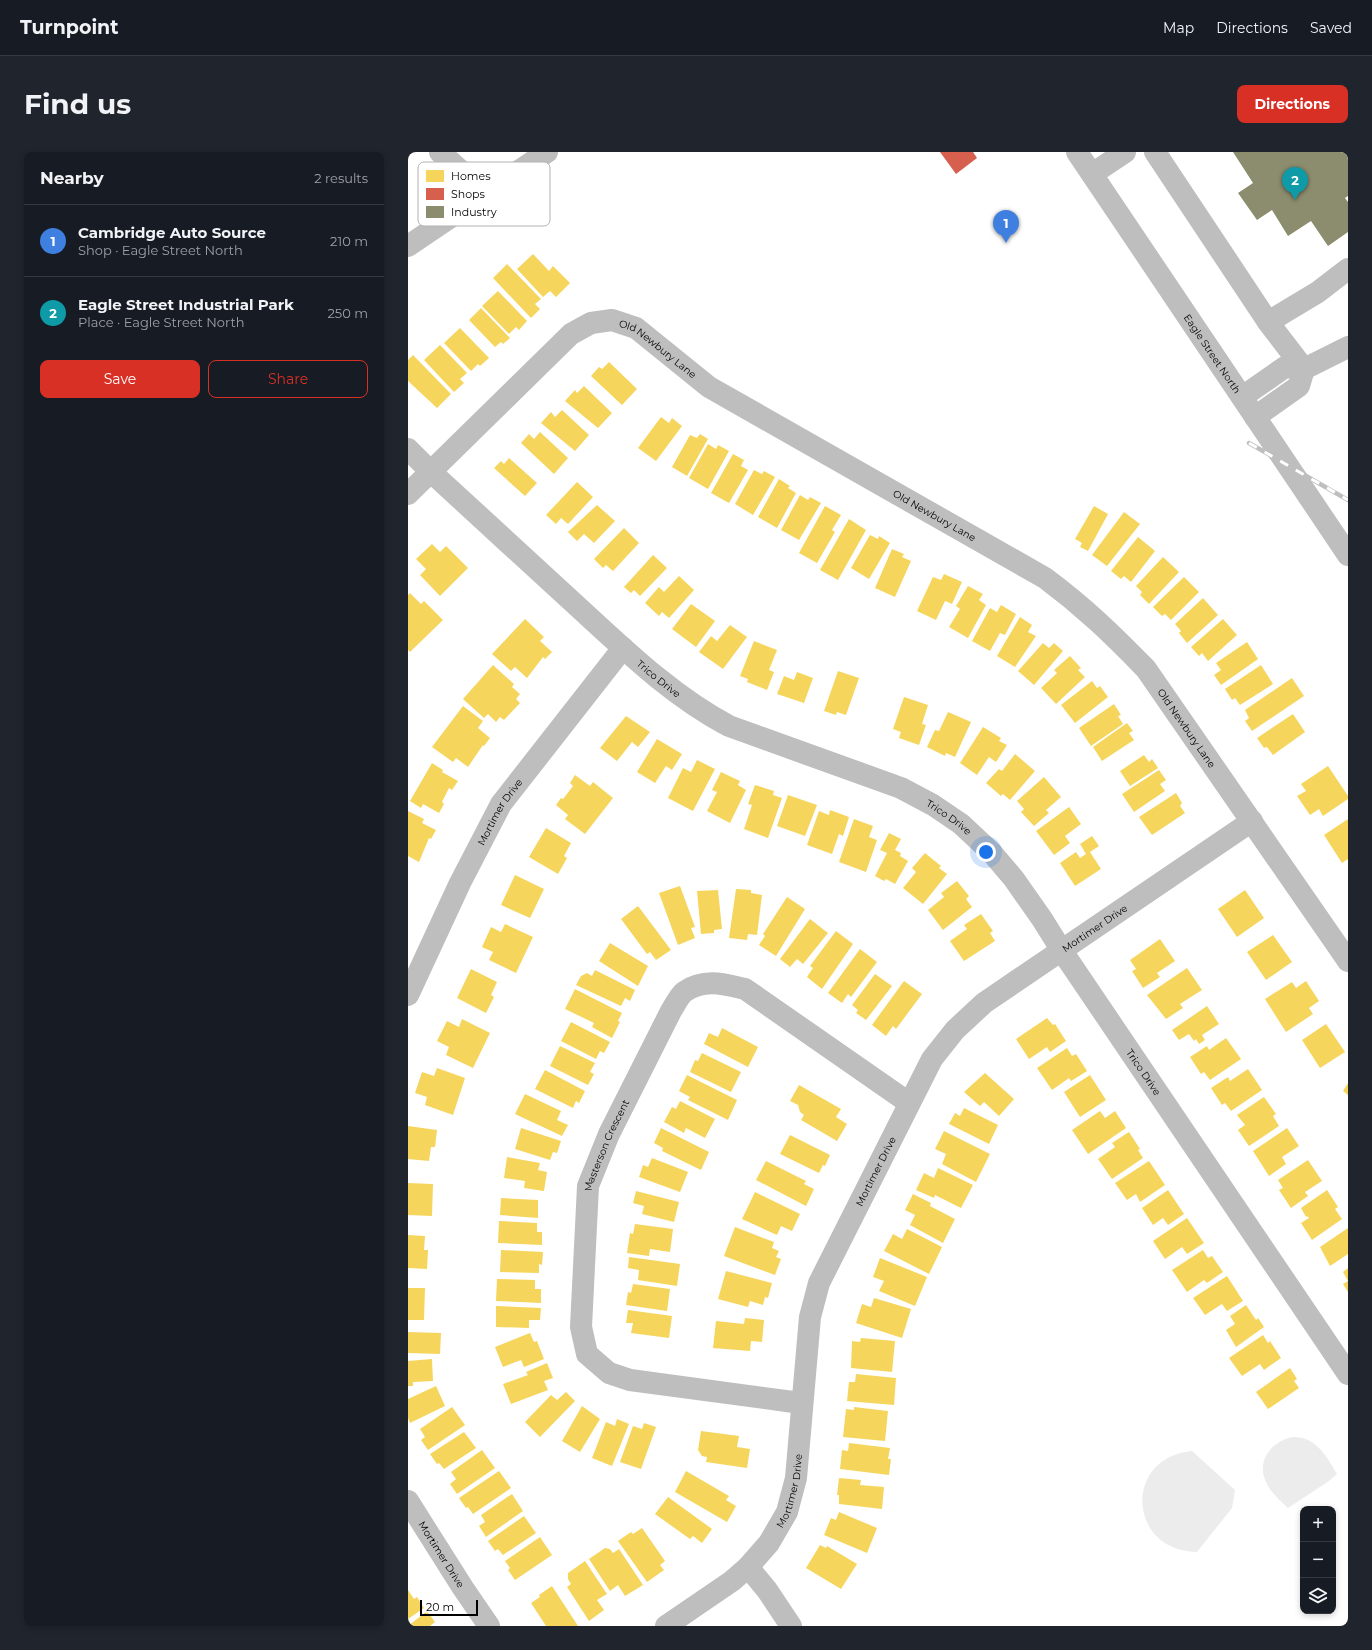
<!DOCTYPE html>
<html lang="en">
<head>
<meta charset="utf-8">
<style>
	body { margin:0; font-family:Montserrat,sans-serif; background:#20242c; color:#f1f3f6 }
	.controls { position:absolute; right:12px; bottom:12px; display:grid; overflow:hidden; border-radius:8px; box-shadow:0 2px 6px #0003 }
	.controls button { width:36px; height:36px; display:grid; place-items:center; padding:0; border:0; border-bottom:1px solid #363941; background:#171b24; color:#f1f3f6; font:20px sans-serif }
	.scale { position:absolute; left:12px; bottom:10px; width:58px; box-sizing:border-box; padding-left:4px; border:2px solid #000; border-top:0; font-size:11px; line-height:14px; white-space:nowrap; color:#000; -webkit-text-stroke:3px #fff; paint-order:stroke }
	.you { position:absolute; left:578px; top:700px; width:14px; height:14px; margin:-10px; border:3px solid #fff; border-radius:50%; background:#1a73e8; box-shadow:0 0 0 6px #1a73e833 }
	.badge { display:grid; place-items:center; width:26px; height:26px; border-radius:50%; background:#d93025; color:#fff; font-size:13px; font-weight:700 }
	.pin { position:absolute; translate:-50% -33px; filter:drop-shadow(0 1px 2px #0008) }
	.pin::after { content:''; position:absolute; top:21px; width:14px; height:12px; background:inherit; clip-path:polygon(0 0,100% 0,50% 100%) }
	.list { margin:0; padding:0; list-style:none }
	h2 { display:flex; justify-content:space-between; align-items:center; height:52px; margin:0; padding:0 16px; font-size:17px }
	h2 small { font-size:13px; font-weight:400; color:#9ea1a6 }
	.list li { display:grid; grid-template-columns:26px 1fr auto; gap:12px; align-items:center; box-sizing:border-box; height:72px; padding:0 16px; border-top:1px solid #363941 }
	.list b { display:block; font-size:15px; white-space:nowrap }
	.list p { margin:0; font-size:13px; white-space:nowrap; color:#9ea1a6 }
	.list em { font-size:13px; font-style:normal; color:#9ea1a6 }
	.actions { display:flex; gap:8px; padding:12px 16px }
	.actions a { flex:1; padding:9px 0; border:1px solid #d93025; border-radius:8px; text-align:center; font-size:14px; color:#d93025 }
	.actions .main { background:#d93025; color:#fff }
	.icon { flex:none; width:22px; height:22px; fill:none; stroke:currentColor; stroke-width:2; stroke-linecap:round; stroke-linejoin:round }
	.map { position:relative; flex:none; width:940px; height:1474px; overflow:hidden; border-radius:8px }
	header { display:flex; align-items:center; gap:24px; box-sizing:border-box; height:56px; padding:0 20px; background:#171b24; border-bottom:1px solid #363941 }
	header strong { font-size:19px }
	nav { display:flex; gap:22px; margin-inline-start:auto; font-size:14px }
	.intro { display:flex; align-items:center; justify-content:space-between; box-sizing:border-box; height:96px; padding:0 24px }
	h1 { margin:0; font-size:28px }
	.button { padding:10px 18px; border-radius:8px; background:#d93025; color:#fff; font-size:14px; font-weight:700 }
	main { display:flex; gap:24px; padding:0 24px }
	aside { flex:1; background:#171b24; border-radius:8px; box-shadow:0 2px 6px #0003 }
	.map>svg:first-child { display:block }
	.green { fill:#ececec }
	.homes { fill:#f6d55c }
	.shops { fill:#d6604d }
	.industry { fill:#8c8c6e }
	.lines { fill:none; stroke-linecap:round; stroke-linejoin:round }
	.minor { stroke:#bebebe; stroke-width:22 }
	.major { stroke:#bebebe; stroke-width:22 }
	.rail-casing { stroke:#bebebe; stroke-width:4.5 }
	.rail { stroke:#fff; stroke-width:3; stroke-dasharray:9; stroke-linecap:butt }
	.labels { text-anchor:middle; stroke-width:4; stroke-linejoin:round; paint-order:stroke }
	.street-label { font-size:10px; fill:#000; stroke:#fff }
	.key { fill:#fff; stroke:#b2b2b2; stroke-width:1 }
	.key-label { font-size:11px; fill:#000 }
</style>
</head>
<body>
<header>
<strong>Turnpoint</strong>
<nav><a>Map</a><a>Directions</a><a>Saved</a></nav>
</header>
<div class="intro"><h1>Find us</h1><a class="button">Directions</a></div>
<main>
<aside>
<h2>Nearby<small>2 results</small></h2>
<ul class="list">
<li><span class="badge" style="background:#3f7fe0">1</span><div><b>Cambridge Auto Source</b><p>Shop · Eagle Street North</p></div><em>210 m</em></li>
<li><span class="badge" style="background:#0f9aa8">2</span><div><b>Eagle Street Industrial Park</b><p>Place · Eagle Street North</p></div><em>250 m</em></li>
</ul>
<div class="actions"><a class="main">Save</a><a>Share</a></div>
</aside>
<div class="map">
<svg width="940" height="1474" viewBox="0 0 940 1474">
	<rect width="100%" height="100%" fill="#fff"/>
	<path class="green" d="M885,1285C908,1285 918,1303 929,1322L921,1329L880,1356C873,1349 863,1341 859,1332C847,1310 863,1289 885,1285Z
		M784,1299L827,1338L824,1356L789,1400C719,1399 715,1305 784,1299Z"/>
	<path class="homes" d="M125,102L141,119L145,114L162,131L148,145L142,139L135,145L109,117Z
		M99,112L133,147L127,152L132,157L123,166L85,126Z
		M90,139L119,169L111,178L108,175L101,182L74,154Z
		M73,156L102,186L95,192L93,190L87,195L61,168Z
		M52,176L81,206L72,214L70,212L63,219L36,191Z
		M32,193L59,221L52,227L56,231L46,240L16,208Z
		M5,203L43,242L29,256L0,229V208Z
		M201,210L229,237L214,253L183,224L191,215L194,217Z
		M176,234L204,261L190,276L157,249L167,238L169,241Z
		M154,258L181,283L167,299L133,271L143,260L147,265Z
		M253,265L261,271L264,266L274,274L248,309L230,296Z
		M132,280L160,306L146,322L113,291L121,282L126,287Z
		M292,282L300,287L279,324L264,315L282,283L289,286Z
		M300,292L308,297L310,293L321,299L300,337L281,326Z
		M325,302L336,308L333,314L340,318L321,351L303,341Z
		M101,306L129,331L117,344L86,316L93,309L96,312Z
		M346,318L354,322L356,319L367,325L345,363L327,352Z
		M371,327L382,334L380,336L388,341L369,376L350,365Z
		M169,330L185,345L160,372L153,366L148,372L138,363Z
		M392,343L400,348L402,345L413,351L391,388L373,378Z
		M189,353L207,369L186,391L176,382L169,389L160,380Z
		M417,354L433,363L424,378L427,380L409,411L391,401Z
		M686,354L700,362L680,399L672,395L674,391L667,387Z
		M716,360L732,372L699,414L684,403Z
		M441,367L458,378L430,428L412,418Z
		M216,376L231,391L205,419L198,413L195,416L186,407Z
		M462,383L470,387L471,384L482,391L461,427L443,416Z
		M730,385L747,399L723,430L716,424L713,427L703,419Z
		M24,392L32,400L38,394L60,416L32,444L12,423L18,417L8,407Z
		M484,397L496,402L494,405L503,409L487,445L467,436Z
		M245,403L259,416L232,444L226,438L223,441L216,435Z
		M755,405L771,420L741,452L732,443L734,440L728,434Z
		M536,422L554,430L544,452L537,449L528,468L509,459L525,425L533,428Z
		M271,424L286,438L261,466L254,460L251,464L237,451L251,435L256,440Z
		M776,425L791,440L763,468L757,462L754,464L745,455Z
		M560,434L575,442L571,448L578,453L560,486L541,475L552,457L548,454Z
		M2,441L13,452L16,449L35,468L2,500L0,498V443Z
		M795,446L810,463L779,491L771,481L773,479L767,472Z
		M283,452L307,469L288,495L264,477Z
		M593,453L608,462L597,483L592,481L582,499L564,489L582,456L589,460Z
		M612,465L624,473L620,480L628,484L607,515L589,504Z
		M117,467L136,485L132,489L144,500L137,507L135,505L119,526L107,515L103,519L84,502Z
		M815,467L829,483L800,509L794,501L791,504L783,495Z
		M322,473L339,485L315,517L291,500L303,484L309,489Z
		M346,489L369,498L361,518L366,520L359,538L339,530L340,527L332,524Z
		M839,490L850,507L813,533L806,523L813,518L808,511Z
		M635,491L641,496L646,491L655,499L626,533L610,519Z
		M662,504L673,516L670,518L677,525L648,552L633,536L649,521L646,518Z
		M85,513L106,532L104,535L112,542L108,547L112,551L96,568L92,565L88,570L80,562L76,566L55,547Z
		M853,513L865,532L832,553L827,546L824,548L817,537Z
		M430,519L451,526L438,563L429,560L428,563L416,559Z
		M389,520L405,526L396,551L369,542L376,524L386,528Z
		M884,526L896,544L844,579L837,569L841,566L837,558Z
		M684,529L689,536L692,534L700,545L667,571L653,553Z
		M496,545L520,553L514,572L518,573L511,593L491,586L493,580L485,577Z
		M706,552L713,563L710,564L715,572L683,594L671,576Z
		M55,554L75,569L70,576L82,586L76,594L75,593L60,615L48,606L45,610L24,595Z
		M540,560L563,570L547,605L538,601L537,604L519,595L527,578L531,579Z
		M885,562L897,580L865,603L859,595L856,596L849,586Z
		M218,564L242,580L230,595L224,590L209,609L192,596Z
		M719,571L725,579L721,581L726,588L694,609L685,595Z
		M575,575L593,586L591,589L599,593L588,610L581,605L569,623L552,611Z
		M249,587L274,602L264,618L258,614L247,631L229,620Z
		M607,602L627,619L602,648L595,642L593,644L578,631L591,617L594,619Z
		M736,603L741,610L744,607L750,616L722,634L712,619Z
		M289,608L307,617L285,659L260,646L275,616L283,620Z
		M24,611L35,618L34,620L50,629L44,638L41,636L34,650L36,652L31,661L15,652L13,656L2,649Z
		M920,614L940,644V647L915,664L911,657L902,663L889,644L898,639L893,632Z
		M751,618L758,628L752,632L757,639L726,660L714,642Z
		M313,620L332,629L330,633L338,638L322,671L299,659L309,640L304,638Z
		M167,623L182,634L185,630L205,646L177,682L157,667L160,663L148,653L153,646L155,647L165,634L162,631Z
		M636,625L653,645L638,658L641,661L626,674L613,660L616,657L609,649Z
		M347,633L366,639L365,643L374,646L360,686L336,677L344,653L340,652Z
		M768,641L774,651L772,654L777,661L744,683L731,665Z
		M380,643L409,653L397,684L369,674Z
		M661,655L673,672L657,684L662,691L646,703L628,679Z
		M422,658L441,665L435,684L431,682L424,702L399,693L411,659L421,663Z
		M0,659L16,667L14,671L28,678L23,687L21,686L11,710L0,704Z
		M446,667L465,674L461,685L469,688L458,720L431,710Z
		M940,667V707L934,711L916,683Z
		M138,676L163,691L156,704L159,706L150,722L121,705Z
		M481,681L493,687L487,698L493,701L492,704L500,709L487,732L478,727L476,729L467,724L479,701L472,698Z
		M684,684L691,694L682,700L693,717L667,734L652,711L668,700L672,706L678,702L672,692Z
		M517,701L533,714L531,716L539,722L515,752L495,736L508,720L504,716Z
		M107,723L136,737L122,766L93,753Z
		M549,729L561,744L558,747L564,755L535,778L520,758L536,745L533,741Z
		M272,734L287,775L283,776L287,786L270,793L251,741Z
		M328,737L343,738V741L354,743L349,783L340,782L339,788L321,786Z
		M310,738L314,777L306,778V781L293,782L289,739Z
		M837,738L856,766L829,785L810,757Z
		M379,745L397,757L368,804L351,793L357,784L355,782Z
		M230,754L263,798L248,808L242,800L239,802L213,767Z
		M573,762L585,779L582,781L587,789L556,809L542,789L559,777L556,773Z
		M402,767L420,781L395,812L389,807L382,815L372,807Z
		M97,772L125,785L108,821L81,808L85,800L74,795L83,775L93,780Z
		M428,779L445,792L414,837L399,825L405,816L402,814Z
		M865,783L884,810L858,828L839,800Z
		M752,787L767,809L749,821L752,825L735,836L724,819L728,817L722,808Z
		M202,791L240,814L230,834L191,809Z
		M452,797L469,810L443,845L440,842L434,851L420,841Z
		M779,816L794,838L772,852L775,856L758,867L739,843Z
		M63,817L89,830L83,843L86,845L78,861L49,846Z
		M187,818L227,838L222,849L217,846L213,854L168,833L173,824L179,821L184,824Z
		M467,822L484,834L458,868L448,861L450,858L444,853Z
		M496,829L514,842L488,877L485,874L478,884L464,873Z
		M898,829L911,849L901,856L905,862L878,880L857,847L884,830L888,836Z
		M167,837L214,861L210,869L212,870L204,886L184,875L186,871L157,857Z
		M799,854L811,872L794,883L797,888L791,892L788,887L786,889L781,882L771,888L764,878Z
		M639,866L645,873L647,872L658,889L642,900L639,895L621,907L608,887Z
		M54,867L82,881L65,916L38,903L41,895L29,889L39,869L51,875Z
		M163,870L202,890L196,901L192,899L188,907L153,889Z
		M918,872L937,900L912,916L894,888Z
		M314,876L350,895L340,915L296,892L301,881L310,885Z
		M818,886L833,907L802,928L796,920L793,922L782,905L799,894L801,898Z
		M152,894L187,911L182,920L186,922L180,933L142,914Z
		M659,896L664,904L668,902L679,919L663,929L661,926L644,938L629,916Z
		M294,901L333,920L323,940L282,920L287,908L290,909Z
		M29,916L57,926L45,963L17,953L19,945L7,941L14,920L26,924Z
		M840,917L854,938L823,959L817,951L814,953L803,936L820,925L822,929Z
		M137,918L177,939L171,951L168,949L165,956L127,937Z
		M577,921L606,947L591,964L576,950L572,954L556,940Z
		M279,923L329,948L320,968L280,948L282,945L271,939Z
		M682,923L698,948L672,965L656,940Z
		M940,931V943L935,939Z
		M391,933L433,957L428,965L439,972L429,989L393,968L396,963L392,960L390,953L382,949Z
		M117,942L153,959L149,968L160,973L154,984L107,962Z
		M856,945L868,962L865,964L871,974L841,994L830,978L837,973L829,963Z
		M272,949L307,967L297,986L278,976L276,981L256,970L264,955L268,957Z
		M556,956L590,973L581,992L541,972L547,961L552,964Z
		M692,959L697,966L707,959L718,976L680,1002L664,978Z
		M0,974L29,978L27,995H23L21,1009L0,1007Z
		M113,976L153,989L149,1001L145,1000L142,1008L107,997Z
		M253,976L301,1000L293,1018L254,999L255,996L246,991Z
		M879,976L891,994L874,1005L878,1012L861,1024L845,999Z
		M536,979L582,1002L568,1030L534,1012L538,1002L527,997Z
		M721,980L732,997L730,998L735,1006L704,1027L690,1007L707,995L704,991Z
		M382,983L422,1003L417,1014L415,1013L411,1021L372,1002Z
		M99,1005L132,1011L130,1018L139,1020L136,1039L116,1036L117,1029L96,1026Z
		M244,1006L280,1020L272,1040L231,1025L235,1013L240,1015Z
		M900,1008L914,1029L897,1040L900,1044L883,1056L871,1038L875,1036L870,1028Z
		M358,1009L398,1029L396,1032L406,1037L398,1054L348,1028Z
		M741,1009L757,1033L732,1050L728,1042L719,1048L707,1031Z
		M530,1016L565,1033L553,1056L527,1043L526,1046L508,1038L516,1021L526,1026Z
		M0,1031L25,1032L24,1064L0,1063Z
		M760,1038L776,1062L760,1073L755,1066L745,1073L734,1056Z
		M919,1038L930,1055L927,1057L934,1067L904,1088L893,1071L901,1066L899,1064L898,1065L893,1056Z
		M228,1039L271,1050L266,1070L234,1062L236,1054L225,1051Z
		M347,1040L392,1062L384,1079L373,1074L369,1083L334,1067Z
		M505,1042L523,1051L522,1054L547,1067L535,1091L502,1073L507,1063L497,1058Z
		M93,1046L130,1048V1066L92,1063Z
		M779,1066L796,1091L779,1102L774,1095L757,1107L745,1089Z
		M91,1069L129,1071V1080H134V1093L90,1091Z
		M227,1072L265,1077L262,1100L242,1097L241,1104L219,1101L222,1081L225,1082Z
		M327,1075L366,1090L364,1096L371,1099L368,1105L373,1107L367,1123L316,1104Z
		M940,1076V1102L922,1114L912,1095Z
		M499,1077L534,1095L521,1122L476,1099L485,1082L494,1087Z
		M0,1083L17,1084L16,1098H20L19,1117L0,1116Z
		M93,1098L135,1100L134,1113L131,1112V1121L92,1120Z
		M795,1098L800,1106L804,1104L815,1120L799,1131L796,1128L779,1140L764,1118Z
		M221,1105L272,1112L269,1134L230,1128L231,1118L220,1116Z
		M472,1106L519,1125L507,1154L471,1139L476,1129L465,1125Z
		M940,1116V1140L935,1132L940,1129L935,1120Z
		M318,1119L364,1131L360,1146L357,1145L355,1153L342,1149L340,1155L310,1147Z
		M819,1124L835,1149L819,1159L814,1152L797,1163L785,1146Z
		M89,1127L127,1128V1137H133V1151L88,1149Z
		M225,1132L262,1137L259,1159L218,1153L220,1140L223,1141Z
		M0,1136H17L16,1168H0Z
		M466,1146L503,1157L494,1186L448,1171L454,1152L463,1155Z
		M838,1153L848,1168L850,1166L856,1175L828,1195L818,1178L827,1172L822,1164Z
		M88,1154L133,1156L132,1168H121V1176L88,1175Z
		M220,1158L264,1164L261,1186L223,1181L225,1171H218Z
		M337,1166L356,1168L354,1190L343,1189L342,1199L305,1196L308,1169L336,1172Z
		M0,1180L33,1181L32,1202L0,1201Z
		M122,1181L126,1190L129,1189L136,1207L116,1215L113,1208L95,1215L87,1195Z
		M855,1183L860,1191L862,1189L873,1206L856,1218L852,1212L834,1224L821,1206Z
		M453,1186L487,1189L484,1220L443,1216L444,1189L452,1190Z
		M24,1207L25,1229L5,1230V1234H0V1209Z
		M139,1211L145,1226L136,1229L140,1238L103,1252L95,1232L120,1223L118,1220Z
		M882,1216L889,1227L886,1229L891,1236L860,1257L848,1240Z
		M448,1222L488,1226L486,1253L439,1249L441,1230H447Z
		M28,1234L37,1254L2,1271L0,1266V1247Z
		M158,1240L167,1249L132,1285L117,1270L143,1243L149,1248Z
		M174,1254L192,1267L172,1300L154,1289Z
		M44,1255L57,1273L20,1298L13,1288L17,1285L12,1277Z
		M446,1255L480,1259L477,1289L435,1285L438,1257L446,1258Z
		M209,1267L221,1272L204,1314L184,1306L198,1270L207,1274Z
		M236,1271L248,1275L233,1317L212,1310L225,1274L234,1277Z
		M293,1279L331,1284L329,1295L342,1297L339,1316L298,1310L299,1305L294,1304L290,1298Z
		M56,1280L68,1296L36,1317L31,1311L29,1312L22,1302Z
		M441,1291L482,1296L480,1307H483L481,1323L432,1317L434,1298L440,1299Z
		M74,1298L87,1316L49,1342L42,1332L48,1327L43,1320Z
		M91,1319L103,1336L65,1362L60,1355L58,1356L51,1346Z
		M278,1319L321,1344L318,1348L328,1354L319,1370L267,1340Z
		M431,1326L453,1328L452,1333L476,1335L474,1357L431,1352V1343H429Z
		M104,1342L115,1359L78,1385L71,1374L77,1370L73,1363Z
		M260,1345L304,1377L294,1391L285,1384L282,1387L247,1362Z
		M431,1360L469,1376L459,1401L416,1383L423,1366L428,1368Z
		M116,1364L128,1381L95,1403L90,1397L87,1399L80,1389Z
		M234,1376L257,1409L252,1413L256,1418L239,1430L210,1389L223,1380L225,1382Z
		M132,1385L144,1403L107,1428L100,1418L102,1416L97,1409Z
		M412,1393L418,1396L419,1394L449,1412L433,1437L398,1416Z
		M197,1396L202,1397L205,1401L211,1397L235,1433L217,1444L210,1433L202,1439L181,1407Z
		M177,1409L199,1442L189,1448L196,1458L181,1469L159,1435L163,1432L160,1427V1421Z
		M144,1434L170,1474H138L123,1451L132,1445L131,1443Z
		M0,1438L6,1447L9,1445L16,1456L0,1467Z
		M19,1459L27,1470L22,1474H0Z"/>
	<path class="shops" d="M532,0H565L569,6L548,22Z"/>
	<path class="industry" d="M825,0H940V44L937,46L940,50V80L920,94L903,69L880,84L864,58L849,68L830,41L845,31Z"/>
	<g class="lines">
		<g class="minor">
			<path d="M32,0L77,41"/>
			<path d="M747,0L860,170L910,140L940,117"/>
			<path d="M684,22L717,0"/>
			<path d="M860,170L896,217"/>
			<path d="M834,245L877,215L896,217L940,195"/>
			<path d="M847,265L891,234L896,217"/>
			<path id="s1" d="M0,297L22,319C71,364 120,409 169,454C217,498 264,544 321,574L493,636L525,653L553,672L584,701L606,727L634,767L654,799L940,1222"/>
			<path id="s2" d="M0,342L163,182L183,171L204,168L228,176L301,235L637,426C676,455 704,482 738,517L940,809"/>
			<path id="s3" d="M0,843L52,731L93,652L215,496"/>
			<path id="s4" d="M393,1251L222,1228L201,1221L179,1202L173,1175L180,1034L201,982L263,859C267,853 271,844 276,840C296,826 316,832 337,837L501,951"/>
			<path id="s5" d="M0,1349L55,1436L81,1474"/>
			<path d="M340,1415L359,1438L383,1474"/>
			<path id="s6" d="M258,1474L324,1429L340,1415L361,1391L379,1360L388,1326L402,1165L411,1131L524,907L547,878L576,851L844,669"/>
		</g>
		<g class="major">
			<path id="s7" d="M669,0L940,403"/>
			<path d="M0,94L139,0"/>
		</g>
		<defs>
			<path id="rail" d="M841,291L940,348"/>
		</defs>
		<use href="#rail" class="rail-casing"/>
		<use href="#rail" class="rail"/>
	</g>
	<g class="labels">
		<g class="street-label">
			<text dy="4" stroke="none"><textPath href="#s2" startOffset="327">Old Newbury Lane</textPath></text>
			<text dy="4" stroke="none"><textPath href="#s7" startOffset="243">Eagle Street North</textPath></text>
			<text dy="4" stroke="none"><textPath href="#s2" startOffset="651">Old Newbury Lane</textPath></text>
			<text dy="4" stroke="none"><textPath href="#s1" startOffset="340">Trico Drive</textPath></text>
			<text dy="4" stroke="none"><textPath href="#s2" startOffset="986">Old Newbury Lane</textPath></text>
			<text dy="4" stroke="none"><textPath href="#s3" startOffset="205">Mortimer Drive</textPath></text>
			<text dy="4" stroke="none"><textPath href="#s1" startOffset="664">Trico Drive</textPath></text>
			<text dy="4" stroke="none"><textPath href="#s6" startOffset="862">Mortimer Drive</textPath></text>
			<text dy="4" stroke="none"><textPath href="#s1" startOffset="987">Trico Drive</textPath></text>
			<text dy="4" stroke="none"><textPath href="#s4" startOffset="437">Masterson Crescent</textPath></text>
			<text dy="4" stroke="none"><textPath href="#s6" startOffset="526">Mortimer Drive</textPath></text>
			<text dy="4" stroke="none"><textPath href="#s6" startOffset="190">Mortimer Drive</textPath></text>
			<text dy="4" stroke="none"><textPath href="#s5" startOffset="63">Mortimer Drive</textPath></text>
		</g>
	</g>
	<rect x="10" y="10" width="132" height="64" rx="6" class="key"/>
	<rect x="18" y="18" width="18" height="12" fill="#f6d55c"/>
	<rect x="18" y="36" width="18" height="12" fill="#d6604d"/>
	<rect x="18" y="54" width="18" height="12" fill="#8c8c6e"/>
	<g class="key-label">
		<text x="43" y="28">Homes</text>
		<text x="43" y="46">Shops</text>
		<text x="43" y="64">Industry</text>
	</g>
</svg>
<div class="controls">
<button>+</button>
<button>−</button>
<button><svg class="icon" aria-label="layers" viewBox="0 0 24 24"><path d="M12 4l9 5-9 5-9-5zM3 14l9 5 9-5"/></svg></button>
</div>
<div class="scale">20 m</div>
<div class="you"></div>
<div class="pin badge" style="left:598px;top:91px;background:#3f7fe0">1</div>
<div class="pin badge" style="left:887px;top:48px;background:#0f9aa8">2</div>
</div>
</main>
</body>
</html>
